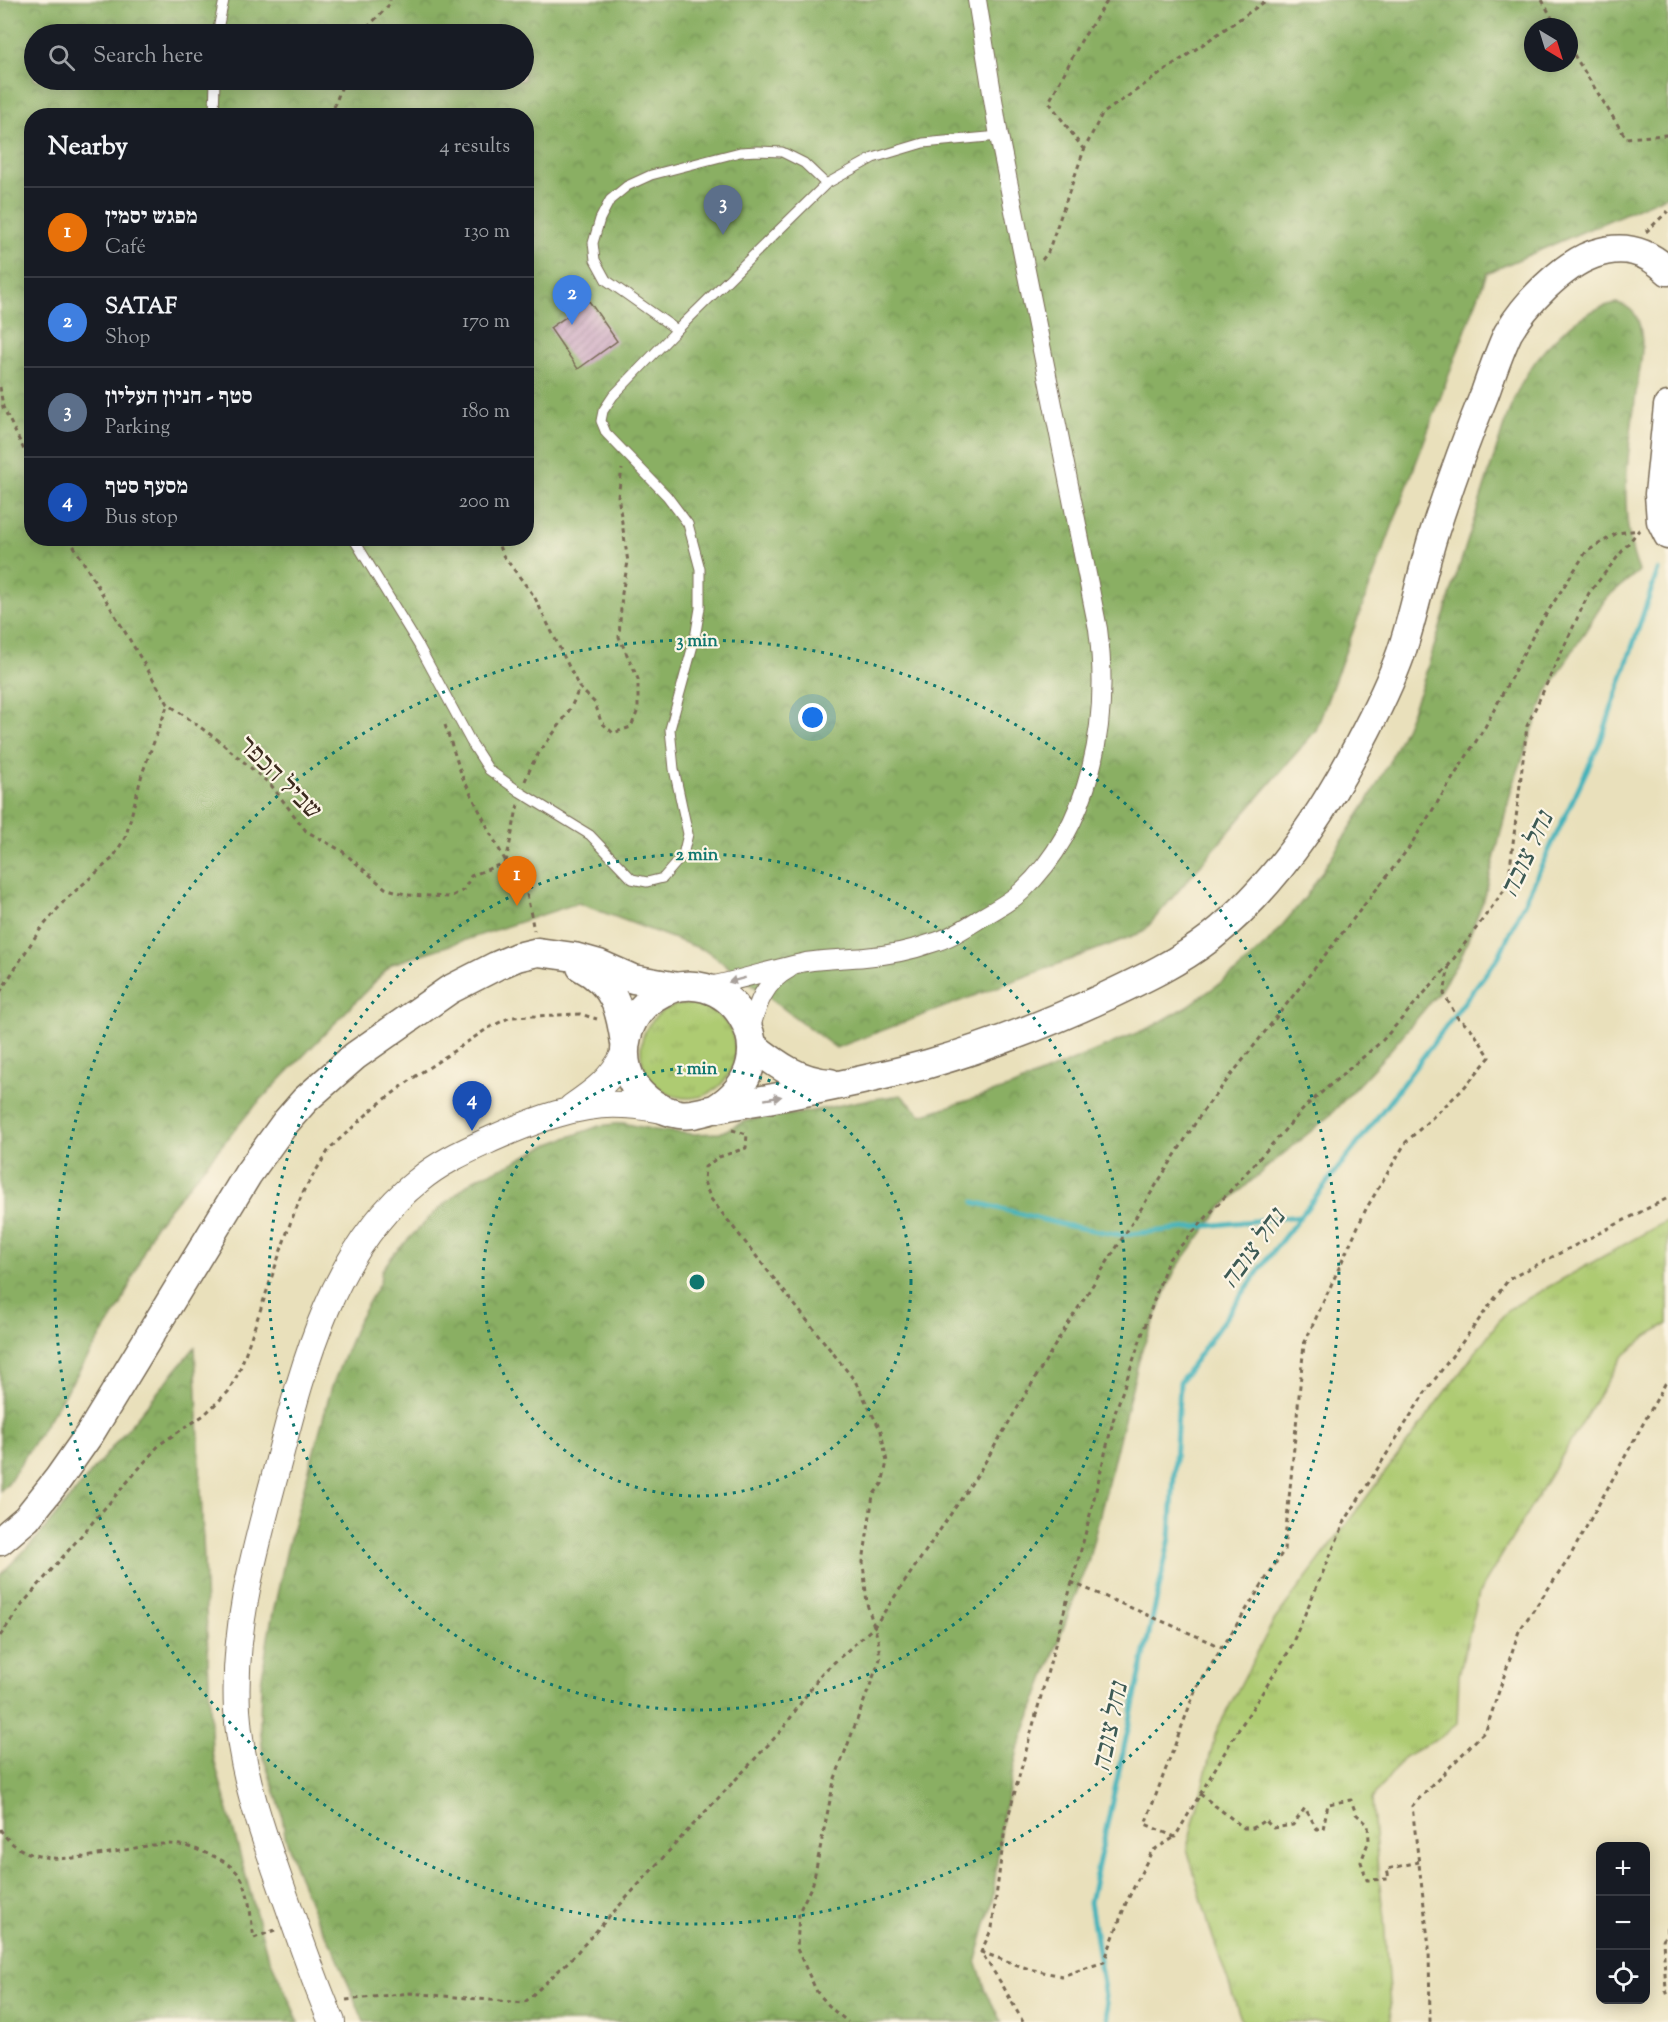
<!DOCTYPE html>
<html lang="en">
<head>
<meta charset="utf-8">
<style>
	body { margin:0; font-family:"Sorts Mill Goudy","Frank Ruhl Libre",serif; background:#20242c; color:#f1f3f6 }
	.controls { position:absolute; right:18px; bottom:18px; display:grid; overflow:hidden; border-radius:12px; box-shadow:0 3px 15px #0003 }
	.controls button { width:54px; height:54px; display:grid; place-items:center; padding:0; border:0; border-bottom:2px solid #363941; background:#171b24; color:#f1f3f6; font:30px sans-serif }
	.compass { position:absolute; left:1524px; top:18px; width:54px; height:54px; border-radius:50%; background:#171b24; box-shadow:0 3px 15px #0003; rotate:142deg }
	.you { position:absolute; left:813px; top:718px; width:21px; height:21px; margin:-15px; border:4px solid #fff; border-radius:50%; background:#1a73e8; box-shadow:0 0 0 9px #1a73e833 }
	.badge { display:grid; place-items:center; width:39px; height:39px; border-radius:50%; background:#d690ce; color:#fff; font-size:20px; font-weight:700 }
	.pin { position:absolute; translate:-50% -50px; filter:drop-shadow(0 2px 3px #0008) }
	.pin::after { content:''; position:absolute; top:32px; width:21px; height:18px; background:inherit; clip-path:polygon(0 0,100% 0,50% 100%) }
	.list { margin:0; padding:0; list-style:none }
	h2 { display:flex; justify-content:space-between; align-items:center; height:78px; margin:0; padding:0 24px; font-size:26px }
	h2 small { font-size:20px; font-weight:400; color:#9ea1a6 }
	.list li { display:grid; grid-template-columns:39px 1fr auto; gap:18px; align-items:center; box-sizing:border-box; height:90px; padding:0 24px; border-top:2px solid #363941 }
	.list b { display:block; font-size:22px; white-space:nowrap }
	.list p { margin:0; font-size:20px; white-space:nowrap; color:#9ea1a6 }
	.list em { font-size:20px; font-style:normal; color:#9ea1a6 }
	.icon { flex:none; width:33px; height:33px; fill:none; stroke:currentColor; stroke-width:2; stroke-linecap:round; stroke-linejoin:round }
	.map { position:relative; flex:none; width:1668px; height:2022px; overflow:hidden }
	.search { position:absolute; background:#171b24; box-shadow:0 3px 15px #0003; left:24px; top:24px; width:510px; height:66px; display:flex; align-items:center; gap:15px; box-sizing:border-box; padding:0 21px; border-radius:33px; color:#9ea1a6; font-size:22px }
	.panel { position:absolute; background:#171b24; box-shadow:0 3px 15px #0003; left:24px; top:108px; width:510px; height:438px; border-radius:24px }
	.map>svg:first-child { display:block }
	.grass { fill:url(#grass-tufts); stroke:#747a48; stroke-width:1.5 }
	.forest { fill:url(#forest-crowns); stroke:#626c41; stroke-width:1.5; fill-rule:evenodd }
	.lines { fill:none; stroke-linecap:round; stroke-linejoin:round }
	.stream { stroke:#42b2ba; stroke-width:5 }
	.building { fill:url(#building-hatch) }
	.service-casing { stroke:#786a55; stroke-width:11 }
	.minor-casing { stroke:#786a55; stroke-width:20 }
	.secondary-casing { stroke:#786a55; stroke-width:28 }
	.primary-casing { stroke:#786a55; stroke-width:31 }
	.path { stroke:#786a55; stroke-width:3; stroke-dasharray:4.5 4.5; stroke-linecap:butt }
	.service { stroke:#fff; stroke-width:9 }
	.minor { stroke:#fff; stroke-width:18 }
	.secondary { stroke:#fff; stroke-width:26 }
	.primary { stroke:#fff; stroke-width:28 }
	.oneway { fill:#a79f9a }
	.ring { fill:none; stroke:#0f766e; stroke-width:3; stroke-dasharray:3 6 }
	.labels { text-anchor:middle; stroke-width:4.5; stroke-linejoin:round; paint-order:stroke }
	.street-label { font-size:26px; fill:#3b2a1e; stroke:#fcf5e5 }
	.water-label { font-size:27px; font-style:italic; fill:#3d5a55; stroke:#fcf5e5 }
	.centre { fill:#0f766e; stroke:#fcf5e5; stroke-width:3 }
	.ring-label { font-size:18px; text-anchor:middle; font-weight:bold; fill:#0f766e; stroke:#fcf5e5; stroke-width:4.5; stroke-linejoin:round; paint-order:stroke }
</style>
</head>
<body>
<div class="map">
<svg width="1668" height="2022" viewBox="0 0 1668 2022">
	<defs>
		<pattern id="grass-tufts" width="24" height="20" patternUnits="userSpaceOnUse" patternTransform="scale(1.5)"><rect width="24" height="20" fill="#aecb72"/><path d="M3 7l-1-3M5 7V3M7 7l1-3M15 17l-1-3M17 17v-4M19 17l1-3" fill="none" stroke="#97ae62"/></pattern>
		<pattern id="forest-crowns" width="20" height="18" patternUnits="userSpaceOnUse" patternTransform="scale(1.5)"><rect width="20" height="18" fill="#8aaf64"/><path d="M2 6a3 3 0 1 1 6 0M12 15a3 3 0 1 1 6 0" fill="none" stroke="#728f52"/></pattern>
		<pattern id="building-hatch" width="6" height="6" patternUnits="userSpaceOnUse" patternTransform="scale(1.5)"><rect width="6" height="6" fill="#c9a3c0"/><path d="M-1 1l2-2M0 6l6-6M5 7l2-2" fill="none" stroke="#a4859b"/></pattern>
	</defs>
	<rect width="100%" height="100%" fill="#fcf5e5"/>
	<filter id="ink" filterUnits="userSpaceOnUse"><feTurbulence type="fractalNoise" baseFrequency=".0167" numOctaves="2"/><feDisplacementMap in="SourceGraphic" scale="12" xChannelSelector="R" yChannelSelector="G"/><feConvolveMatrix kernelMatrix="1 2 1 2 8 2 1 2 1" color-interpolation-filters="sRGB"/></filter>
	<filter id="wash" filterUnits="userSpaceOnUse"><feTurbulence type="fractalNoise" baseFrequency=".008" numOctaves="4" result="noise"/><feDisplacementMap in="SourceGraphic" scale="24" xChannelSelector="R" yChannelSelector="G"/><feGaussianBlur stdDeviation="1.35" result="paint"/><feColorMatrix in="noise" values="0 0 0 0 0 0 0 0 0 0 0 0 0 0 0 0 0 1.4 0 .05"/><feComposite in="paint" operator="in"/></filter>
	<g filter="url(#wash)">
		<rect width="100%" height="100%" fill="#e9e0bb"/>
		<path class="grass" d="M641 1051a47 47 0 1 1 94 0a47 47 0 1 1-94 0Z
			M1668,1220V1324L1648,1335L1622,1357L1479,1593L1459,1675L1457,1724L1442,1736L1404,1757L1372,1799L1378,1870L1384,1919L1391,2022H1242L1210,1929L1187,1848L1216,1732L1273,1622L1507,1310Z"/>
		<path class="forest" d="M0,0H1668V195L1487,273L1316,730L1143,932L836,1048L707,951L578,903L392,964L251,1110L154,1227L121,1305L8,1483L0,1491ZM1533,27H1569V63H1533ZM34,34H524V80H34ZM32,116H526V538H32Z
			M1617,303C1633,307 1639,317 1641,333C1644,352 1639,374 1636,392C1629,451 1616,514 1639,571L1606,598L1545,695L1511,791L1485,896L1461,957L1439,992L1386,1055L1327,1118L1266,1168L1221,1208L1175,1270L1141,1352L1088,1562L1018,1749L1002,1821L992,1903L976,1960L986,1991L1001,2022H364L333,1947L316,1918L295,1867L285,1835L281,1810L263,1756L260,1723L261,1683L269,1632L287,1549L332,1386L359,1319L380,1282L382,1270L393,1255L431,1216L474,1179L506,1166L547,1145L599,1126L623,1123L655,1130L693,1134L720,1133L743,1122L763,1117L797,1114L860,1101L901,1095L921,1115L1011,1087L1153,1026L1188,1006L1237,971L1268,942L1285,922L1305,898L1367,802L1388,764L1406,726L1421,688L1504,425C1509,413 1512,401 1518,390C1535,354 1577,309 1617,303Z
			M195,1347L212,1752L266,1950L299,2022H0V1575L37,1538Z"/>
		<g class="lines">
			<path class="stream" d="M974,1202L1064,1225L1121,1235L1300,1216
				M1109,2022L1090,1902L1170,1538L1180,1382L1267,1259L1358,1143L1499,956L1601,740L1658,570"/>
		</g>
		<g id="blocks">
			<path class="building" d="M589,301L617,341L578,369L550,328Z"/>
		</g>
	</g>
	<g filter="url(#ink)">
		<use href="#blocks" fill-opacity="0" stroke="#786a55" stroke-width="1.5"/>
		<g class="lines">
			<defs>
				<path id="service" d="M217,34L224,0
					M214,116L215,80
					M677,330L606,280L595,260L593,243L600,219L610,200L627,186L651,175L740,152L758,151L782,152L804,163L826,184
					M353,538L419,646L471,742L489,770L520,792L590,835L632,879L647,882L663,878L683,855L688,834L674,769L670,729L695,638L700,608V569L688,524L667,496L606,433L601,421L603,411L613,396L677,330L826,184L873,158L923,143L999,136"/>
				<path id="minor" d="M704,987C739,981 771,969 806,962C825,959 846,959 865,957C888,955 910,951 932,943C950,938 965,928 981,918C995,910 1010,902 1022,891C1092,825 1110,720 1098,629L999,136L977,0
					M750,1031C757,1005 764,982 789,969"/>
				<path id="secondary" d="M572,1107C594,1092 612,1079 624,1054
					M332,2022C315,1983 301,1942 287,1902C265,1840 241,1776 237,1710C233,1627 254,1554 275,1475C302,1371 330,1251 418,1181C440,1162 468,1150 494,1138C533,1121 580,1102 623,1105C636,1105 650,1108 663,1110"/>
				<path id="primary" d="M1668,406L1659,494L1661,521L1668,535
					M581,967C615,985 620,1009 625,1043
					M753,1046C777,1065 799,1081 830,1083
					M715,1109C799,1057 723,951 655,997C626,1016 616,1055 634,1085C644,1100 661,1111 679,1114C691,1116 702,1112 714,1109C732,1105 750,1102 768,1099C822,1089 876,1078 928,1064C990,1046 1049,1023 1107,996C1143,979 1179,962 1210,938C1274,887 1322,815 1359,744C1375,714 1390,684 1401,653C1415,612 1422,570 1435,530C1450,484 1467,437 1485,393C1492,373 1499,352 1508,333C1525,304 1562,265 1594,254C1623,244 1646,250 1668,271
					M0,1541L27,1518L58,1479L91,1432L248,1174L285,1123L305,1100L355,1056L449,990L496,966L517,957L538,952L574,957L599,964L633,979L678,987"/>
			</defs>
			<use href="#service" class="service-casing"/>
			<use href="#minor" class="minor-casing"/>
			<use href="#secondary" class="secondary-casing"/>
			<use href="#primary" class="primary-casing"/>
			<path class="path" d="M1542,0L1557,27
				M361,34L390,4V0
				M1569,47L1626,138L1666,135L1668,136
				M331,116L344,80
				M1084,150L1049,102L1081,41L1108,0
				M1646,232L1668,211
				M1042,260L1048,252L1084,150L1102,114L1267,0
				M0,387L3,407L32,466
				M69,538L168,704L218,740L271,785L306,831L342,851L385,888L408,895L450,897L464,890L471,876L506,862
				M496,538L502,554L534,596L579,687L595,703L601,722L613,733L631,727L638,710V679L619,637L622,593L628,562L618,496L622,469
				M445,725L462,776L491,834L506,862L526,889L534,931
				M525,781C528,774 531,766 535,759C550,735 571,716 579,687
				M506,862L518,804
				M1449,965L1444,994L1457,1017L1472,1030L1490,1057L1462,1090L1406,1142L1366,1209L1304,1344L1284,1550L1196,1689L1145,1824L1175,1837L1232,1740L1289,1651L1345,1521L1424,1394L1509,1279L1668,1198
				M0,992L39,931L65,900L113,858L126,836L142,774L168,704
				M732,1130L747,1134L746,1148L719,1157L705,1167L704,1182L711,1199L855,1381L881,1431L887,1462L882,1484L873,1495L863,1562L867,1604L878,1639L880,1659L834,1781L813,1883L799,1912L797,1949L817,1992L832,2009L848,2022
				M1071,1582L1222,1647
				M0,1636L24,1602L160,1444L204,1415L228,1392L239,1372L291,1221L304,1190L330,1148L376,1106L416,1076L490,1027L511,1017L580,1014L597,1019
				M1200,1794L1244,1828H1253L1265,1820L1273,1828L1293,1825L1305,1808L1317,1829H1323L1328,1804L1351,1800L1356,1814L1368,1825L1369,1840L1361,1862L1367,1880L1389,1879L1387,1869L1419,1862
				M0,1829C32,1882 114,1848 162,1844C179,1843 195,1848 210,1855C224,1860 239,1870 244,1884C250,1898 251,1922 254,1938L275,1930
				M1668,1928L1663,1940L1666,1990L1668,1996
				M981,1952L1029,1969L1062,1976L1104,1962L1126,1903L1152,1851L1175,1837
				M346,2000L410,1993L524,2003L570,1960L678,1841L782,1730L821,1674L874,1627L978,1474L1061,1335L1203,1111L1408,849L1485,727L1536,630L1586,552L1617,533L1639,530
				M1023,2022L1003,1986L981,1952L992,1928L1005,1828L1085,1535L1115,1413L1168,1260L1308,1104L1382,1041L1449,965L1508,885L1527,726L1589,593L1639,530
				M1430,2022L1429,1947L1412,1806L1486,1730L1519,1631L1568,1560L1665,1384L1668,1382"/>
			<use href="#service" class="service"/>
			<use href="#minor" class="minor"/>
			<use href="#secondary" class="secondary"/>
			<use href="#primary" class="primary"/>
		</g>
		<defs><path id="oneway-solid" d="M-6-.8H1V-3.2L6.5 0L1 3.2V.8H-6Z" transform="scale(1.5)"/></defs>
		<g class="oneway">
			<use href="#oneway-solid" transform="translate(737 980) rotate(165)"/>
			<use href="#oneway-solid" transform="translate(773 1098) rotate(-10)"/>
		</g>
	</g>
	<g class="ring">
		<circle cx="697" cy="1282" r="214"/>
		<circle cx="697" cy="1282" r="428"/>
		<circle cx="697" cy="1282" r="642"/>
	</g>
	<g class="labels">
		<g class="street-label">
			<text transform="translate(281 777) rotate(45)" y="9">שביל הכפר</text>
		</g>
		<g class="water-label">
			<text transform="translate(1526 854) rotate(-65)" y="9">נחל צובה</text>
			<text transform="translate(1252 1248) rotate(-54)" y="9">נחל צובה</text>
			<text transform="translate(1109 1727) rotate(-78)" y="9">נחל צובה</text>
		</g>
	</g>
	<circle cx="697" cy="1282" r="9" class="centre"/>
	<g class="ring-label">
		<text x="697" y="646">3 min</text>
		<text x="697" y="860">2 min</text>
		<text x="697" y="1074">1 min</text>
	</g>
</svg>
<div class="controls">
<button>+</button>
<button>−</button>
<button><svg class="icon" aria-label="locate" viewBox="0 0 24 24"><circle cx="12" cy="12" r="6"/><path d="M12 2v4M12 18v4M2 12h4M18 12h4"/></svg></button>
</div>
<svg class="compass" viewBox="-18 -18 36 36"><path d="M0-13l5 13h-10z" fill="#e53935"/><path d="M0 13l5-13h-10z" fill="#9ea1a6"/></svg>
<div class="you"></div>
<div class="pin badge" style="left:517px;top:906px;background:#e8710a">1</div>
<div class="pin badge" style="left:572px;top:325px;background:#3f7fe0">2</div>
<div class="pin badge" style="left:723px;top:235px;background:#5c6f8a">3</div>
<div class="pin badge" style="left:472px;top:1131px;background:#1a4fb4">4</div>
<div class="search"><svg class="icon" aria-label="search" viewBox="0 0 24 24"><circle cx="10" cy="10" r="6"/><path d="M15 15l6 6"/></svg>Search here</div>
<section class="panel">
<h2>Nearby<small>4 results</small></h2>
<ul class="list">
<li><span class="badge" style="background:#e8710a">1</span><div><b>מפגש יסמין</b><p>Café</p></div><em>130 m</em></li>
<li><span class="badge" style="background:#3f7fe0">2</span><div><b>SATAF</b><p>Shop</p></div><em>170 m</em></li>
<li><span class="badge" style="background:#5c6f8a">3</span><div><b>סטף - חניון העליון</b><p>Parking</p></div><em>180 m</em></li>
<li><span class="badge" style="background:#1a4fb4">4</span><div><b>מסעף סטף</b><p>Bus stop</p></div><em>200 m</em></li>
</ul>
</section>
</div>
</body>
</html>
